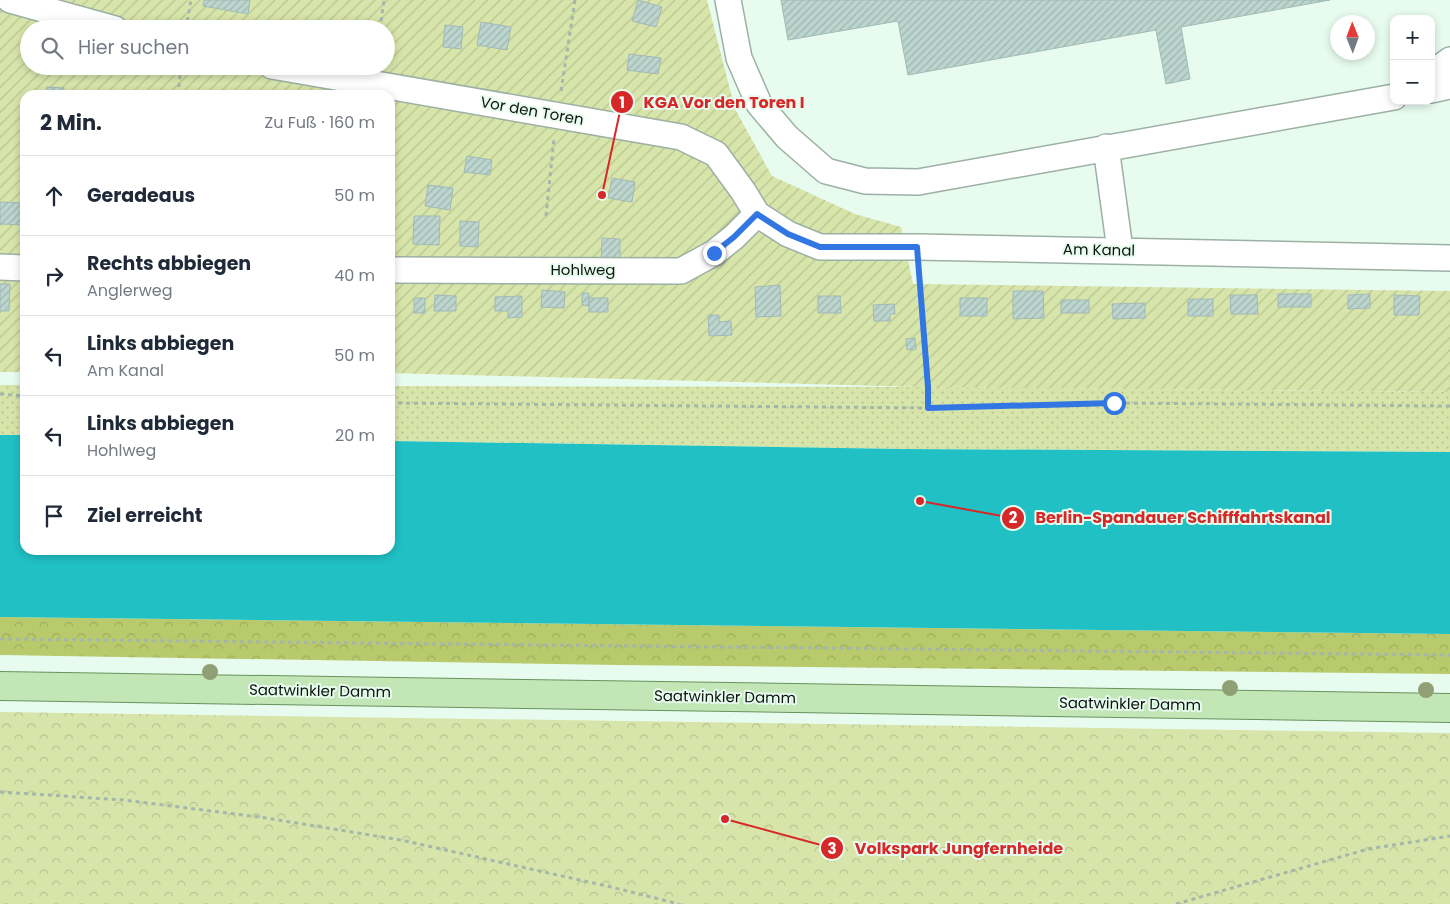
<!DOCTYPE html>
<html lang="de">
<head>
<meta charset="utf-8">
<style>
	body { margin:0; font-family:Poppins,sans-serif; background:#f6f6f7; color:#1f2937 }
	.controls { position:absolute; right:15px; top:15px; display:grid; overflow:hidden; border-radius:10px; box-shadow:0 2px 8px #0003 }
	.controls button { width:45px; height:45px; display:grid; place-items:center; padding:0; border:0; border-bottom:1px solid #e0e1e3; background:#fff; color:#1f2937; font:25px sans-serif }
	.compass { position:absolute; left:1330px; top:15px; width:45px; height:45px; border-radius:50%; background:#fff; box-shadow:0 2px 8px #0003; rotate:359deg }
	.stop { position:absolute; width:15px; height:15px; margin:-11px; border:4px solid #3176e3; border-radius:50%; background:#fff }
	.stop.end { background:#3176e3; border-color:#fff; box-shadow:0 1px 5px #0008 }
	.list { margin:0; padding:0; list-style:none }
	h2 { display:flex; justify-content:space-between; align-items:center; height:65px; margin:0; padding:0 20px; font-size:21px }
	h2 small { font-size:16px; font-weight:400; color:#747a83 }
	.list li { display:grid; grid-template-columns:32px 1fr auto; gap:15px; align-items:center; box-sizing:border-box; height:80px; padding:0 20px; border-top:1px solid #e0e1e3 }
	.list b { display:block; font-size:19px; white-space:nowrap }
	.list p { margin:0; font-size:16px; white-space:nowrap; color:#747a83 }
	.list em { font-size:16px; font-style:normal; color:#747a83 }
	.icon { flex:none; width:28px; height:28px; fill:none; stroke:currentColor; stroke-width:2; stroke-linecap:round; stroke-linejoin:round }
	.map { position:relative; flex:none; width:1450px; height:904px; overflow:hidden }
	.search { position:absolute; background:#fff; box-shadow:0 2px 8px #0003; left:20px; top:20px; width:375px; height:55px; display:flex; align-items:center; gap:12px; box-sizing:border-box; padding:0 18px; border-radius:28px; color:#747a83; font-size:19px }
	.panel { position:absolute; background:#fff; box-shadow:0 2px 8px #0003; left:20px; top:90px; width:375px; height:465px; border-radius:15px }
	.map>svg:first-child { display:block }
	.grass { fill:url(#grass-dots) }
	.forest { fill:url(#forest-crowns) }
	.park { fill:url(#park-crowns) }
	.garden { fill:url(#garden-furrows); fill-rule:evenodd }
	.water { fill:#20c0c5 }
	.building { fill:url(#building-hatch); stroke:#a1bab4 }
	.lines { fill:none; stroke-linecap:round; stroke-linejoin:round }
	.minor-casing { stroke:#9cb0a4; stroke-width:28 }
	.major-casing { stroke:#68925c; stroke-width:30 }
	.path { stroke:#a5b6ab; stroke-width:3; stroke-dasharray:4 4; stroke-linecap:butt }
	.minor { stroke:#fff; stroke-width:25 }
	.major { stroke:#c2e6b6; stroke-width:28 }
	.tree { fill:#91a074 }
	.route { stroke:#3176e3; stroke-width:6 }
	.labels { text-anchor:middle; stroke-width:4; stroke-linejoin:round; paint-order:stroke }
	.street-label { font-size:15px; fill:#0d1410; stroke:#e7fcef }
	.leader { fill:none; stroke:#d62828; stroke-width:2 }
	.callout-dot { fill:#d62828; stroke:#e7fcef; stroke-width:2 }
	.mark-label { font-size:15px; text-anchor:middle; font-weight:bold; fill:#fff }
	.callout-label { font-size:16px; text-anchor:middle; font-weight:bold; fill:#d62828; stroke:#e7fcef; stroke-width:4; stroke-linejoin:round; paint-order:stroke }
</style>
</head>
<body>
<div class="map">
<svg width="1450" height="904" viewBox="0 0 1450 904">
	<defs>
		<pattern id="grass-dots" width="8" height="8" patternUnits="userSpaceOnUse" patternTransform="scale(1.25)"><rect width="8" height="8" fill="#d8e5aa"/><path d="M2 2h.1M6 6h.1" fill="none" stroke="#b8c491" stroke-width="1.8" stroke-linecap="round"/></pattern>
		<pattern id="forest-crowns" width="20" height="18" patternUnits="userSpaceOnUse" patternTransform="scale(1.25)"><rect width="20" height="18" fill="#b9ca6d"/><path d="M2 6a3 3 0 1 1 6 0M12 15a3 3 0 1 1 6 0" fill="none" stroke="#9ead5d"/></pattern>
		<pattern id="park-crowns" width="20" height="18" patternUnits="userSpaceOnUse" patternTransform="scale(1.25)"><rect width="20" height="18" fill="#d8e5aa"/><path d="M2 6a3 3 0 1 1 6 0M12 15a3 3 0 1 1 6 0" fill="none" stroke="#b8c491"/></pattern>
		<pattern id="garden-furrows" width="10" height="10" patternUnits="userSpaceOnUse" patternTransform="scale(1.25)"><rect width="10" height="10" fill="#d8e5aa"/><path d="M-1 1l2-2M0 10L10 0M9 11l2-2" fill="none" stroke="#b8c491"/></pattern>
		<pattern id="building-hatch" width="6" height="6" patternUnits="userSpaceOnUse" patternTransform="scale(1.25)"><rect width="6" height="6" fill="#bcd5ce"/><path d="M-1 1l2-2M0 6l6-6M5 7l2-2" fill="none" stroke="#a0b6b0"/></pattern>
	</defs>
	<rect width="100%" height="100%" fill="#e7fcef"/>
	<path class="grass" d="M0,385H25V435H0Z
		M390,386L928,387L1450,392V452L902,449L390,441Z"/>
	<path class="forest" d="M0,617L1450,634V674L617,665L0,655Z"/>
	<path class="park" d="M0,712L1450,733V904H0Z"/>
	<path class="garden" d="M0,0H707L735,109L772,176L855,214L901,227L913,284L1450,291V392L921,387L390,373V95H25V372H0ZM29,29H386V66H29Z"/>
	<path class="water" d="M0,435H25V550H390V441L902,449L1450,452V634L0,617Z"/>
	<path class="building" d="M204,0H250L248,14L203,6Z
		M638,0L662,7L656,27L632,21Z
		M781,0H1330L1181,27L1190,79L1166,84L1156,30L908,75L898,21L788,40Z
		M481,22L511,27L507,50L477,45Z
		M445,25L463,27L461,49L443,47Z
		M629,54L661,58L658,74L627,70Z
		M47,87L64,88L63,95H46Z
		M467,156L492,160L490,175L464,172Z
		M612,178L635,182L632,202L608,198Z
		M428,185L453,188L450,210L425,206Z
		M0,202L25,203V225L0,224Z
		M414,216H440L439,245L413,244Z
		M460,221L479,222L478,247L460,246Z
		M602,238L620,239V263L601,262Z
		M0,284H10L9,311H0Z
		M780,285L781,316L756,317L755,287Z
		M542,290L565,292L564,308L541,307Z
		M1013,291H1043L1044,318L1013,319Z
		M390,293H393V319H390Z
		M582,293H589V306L582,305Z
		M1278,294H1311V307H1278Z
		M1370,294V308L1348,309V295Z
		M435,295L456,296V311H434Z
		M1230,295H1257L1258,314H1231Z
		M1394,295L1420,296L1419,315H1394Z
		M522,296V317L508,318V311H495V297Z
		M818,296H840L841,313H818Z
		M414,298H425V313H414Z
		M589,298H608V312H589Z
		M960,298H987V316H960Z
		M1188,299H1213V316H1188Z
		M1061,300H1089V313H1061Z
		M1145,303V318L1113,319L1112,304Z
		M894,304L895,314H890V321H874L873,305Z
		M708,315H719V322L731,321L732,335L709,336Z
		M915,338L916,349L907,350L906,339Z"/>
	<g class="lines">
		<defs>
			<path id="minor" d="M10,0L115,29
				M728,0L739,58L759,104L787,137L826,171L865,181L918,182L1394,97
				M272,66L681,137L716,154L743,191L757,214L788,234L820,247H917L1450,258
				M1431,74L1450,60
				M1431,90L1450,86
				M1106,147L1120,250
				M0,267L25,268
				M390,270L681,271L714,253L734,237L757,214"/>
			<path id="major" d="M0,686L1450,708"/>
		</defs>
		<use href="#minor" class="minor-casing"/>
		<use href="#major" class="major-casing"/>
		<path class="path" d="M186,29L191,0
			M380,29L384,0
			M561,91L575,0
			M178,95L181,66
			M546,216L554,139
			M919,271L928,408
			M0,394L25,396
			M390,403L928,408L1114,403L1450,406
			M0,639L1450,655
			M0,792L124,800L266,818L401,840L611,887L679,904
			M1176,904L1368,849L1450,836"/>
		<use href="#minor" class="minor"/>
		<use href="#major" class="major"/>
	</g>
	<g class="tree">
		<circle cx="210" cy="672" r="8"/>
		<circle cx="1230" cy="688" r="8"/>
		<circle cx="1426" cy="690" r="8"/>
	</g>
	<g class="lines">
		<path class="route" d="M714,253L734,237L757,214L788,234L820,247H917L928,387V408L1114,403"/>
	</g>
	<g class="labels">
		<g class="street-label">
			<text transform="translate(532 111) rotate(10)" y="5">Vor den Toren</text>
			<text transform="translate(1099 250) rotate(1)" y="5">Am Kanal</text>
			<text x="583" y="275">Hohlweg</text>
			<text transform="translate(320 691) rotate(1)" y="5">Saatwinkler Damm</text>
			<text transform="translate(725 697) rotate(1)" y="5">Saatwinkler Damm</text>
			<text transform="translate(1130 704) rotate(1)" y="5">Saatwinkler Damm</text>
		</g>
	</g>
	<path class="leader" d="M602 195L622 102M920 501L1013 518M725 819L832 848"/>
	<g class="callout-dot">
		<circle cx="602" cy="195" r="5"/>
		<circle cx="920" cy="501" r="5"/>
		<circle cx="725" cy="819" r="5"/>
		<circle cx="622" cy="102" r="12"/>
		<circle cx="1013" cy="518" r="12"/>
		<circle cx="832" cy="848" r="12"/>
	</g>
	<g class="mark-label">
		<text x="622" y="108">1</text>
		<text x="1013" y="523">2</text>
		<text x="832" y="854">3</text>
	</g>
	<g class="callout-label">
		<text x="724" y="108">KGA Vor den Toren I</text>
		<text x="1183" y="523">Berlin-Spandauer Schifffahrtskanal</text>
		<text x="959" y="854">Volkspark Jungfernheide</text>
	</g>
</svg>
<div class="controls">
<button>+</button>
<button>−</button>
</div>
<svg class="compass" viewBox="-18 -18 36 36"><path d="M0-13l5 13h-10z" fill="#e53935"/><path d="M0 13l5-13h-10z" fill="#747a83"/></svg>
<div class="stop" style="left:1114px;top:403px"></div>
<div class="stop end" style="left:714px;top:253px"></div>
<div class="search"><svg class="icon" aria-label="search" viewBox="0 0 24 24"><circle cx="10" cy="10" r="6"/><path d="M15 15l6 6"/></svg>Hier suchen</div>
<section class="panel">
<h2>2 Min.<small>Zu Fuß · 160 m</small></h2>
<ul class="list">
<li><svg class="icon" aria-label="ahead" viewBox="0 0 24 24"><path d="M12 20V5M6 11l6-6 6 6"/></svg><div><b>Geradeaus</b></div><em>50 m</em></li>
<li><svg class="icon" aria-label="right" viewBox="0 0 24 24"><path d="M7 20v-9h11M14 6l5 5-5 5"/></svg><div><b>Rechts abbiegen</b><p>Anglerweg</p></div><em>40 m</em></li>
<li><svg class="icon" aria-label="left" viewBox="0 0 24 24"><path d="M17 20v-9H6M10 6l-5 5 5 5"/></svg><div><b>Links abbiegen</b><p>Am Kanal</p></div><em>50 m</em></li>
<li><svg class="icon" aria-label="left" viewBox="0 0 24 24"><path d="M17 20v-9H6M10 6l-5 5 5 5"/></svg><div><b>Links abbiegen</b><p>Hohlweg</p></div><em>20 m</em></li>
<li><svg class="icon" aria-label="arrive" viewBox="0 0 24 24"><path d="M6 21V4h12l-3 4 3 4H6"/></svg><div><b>Ziel erreicht</b></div></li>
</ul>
</section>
</div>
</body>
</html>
